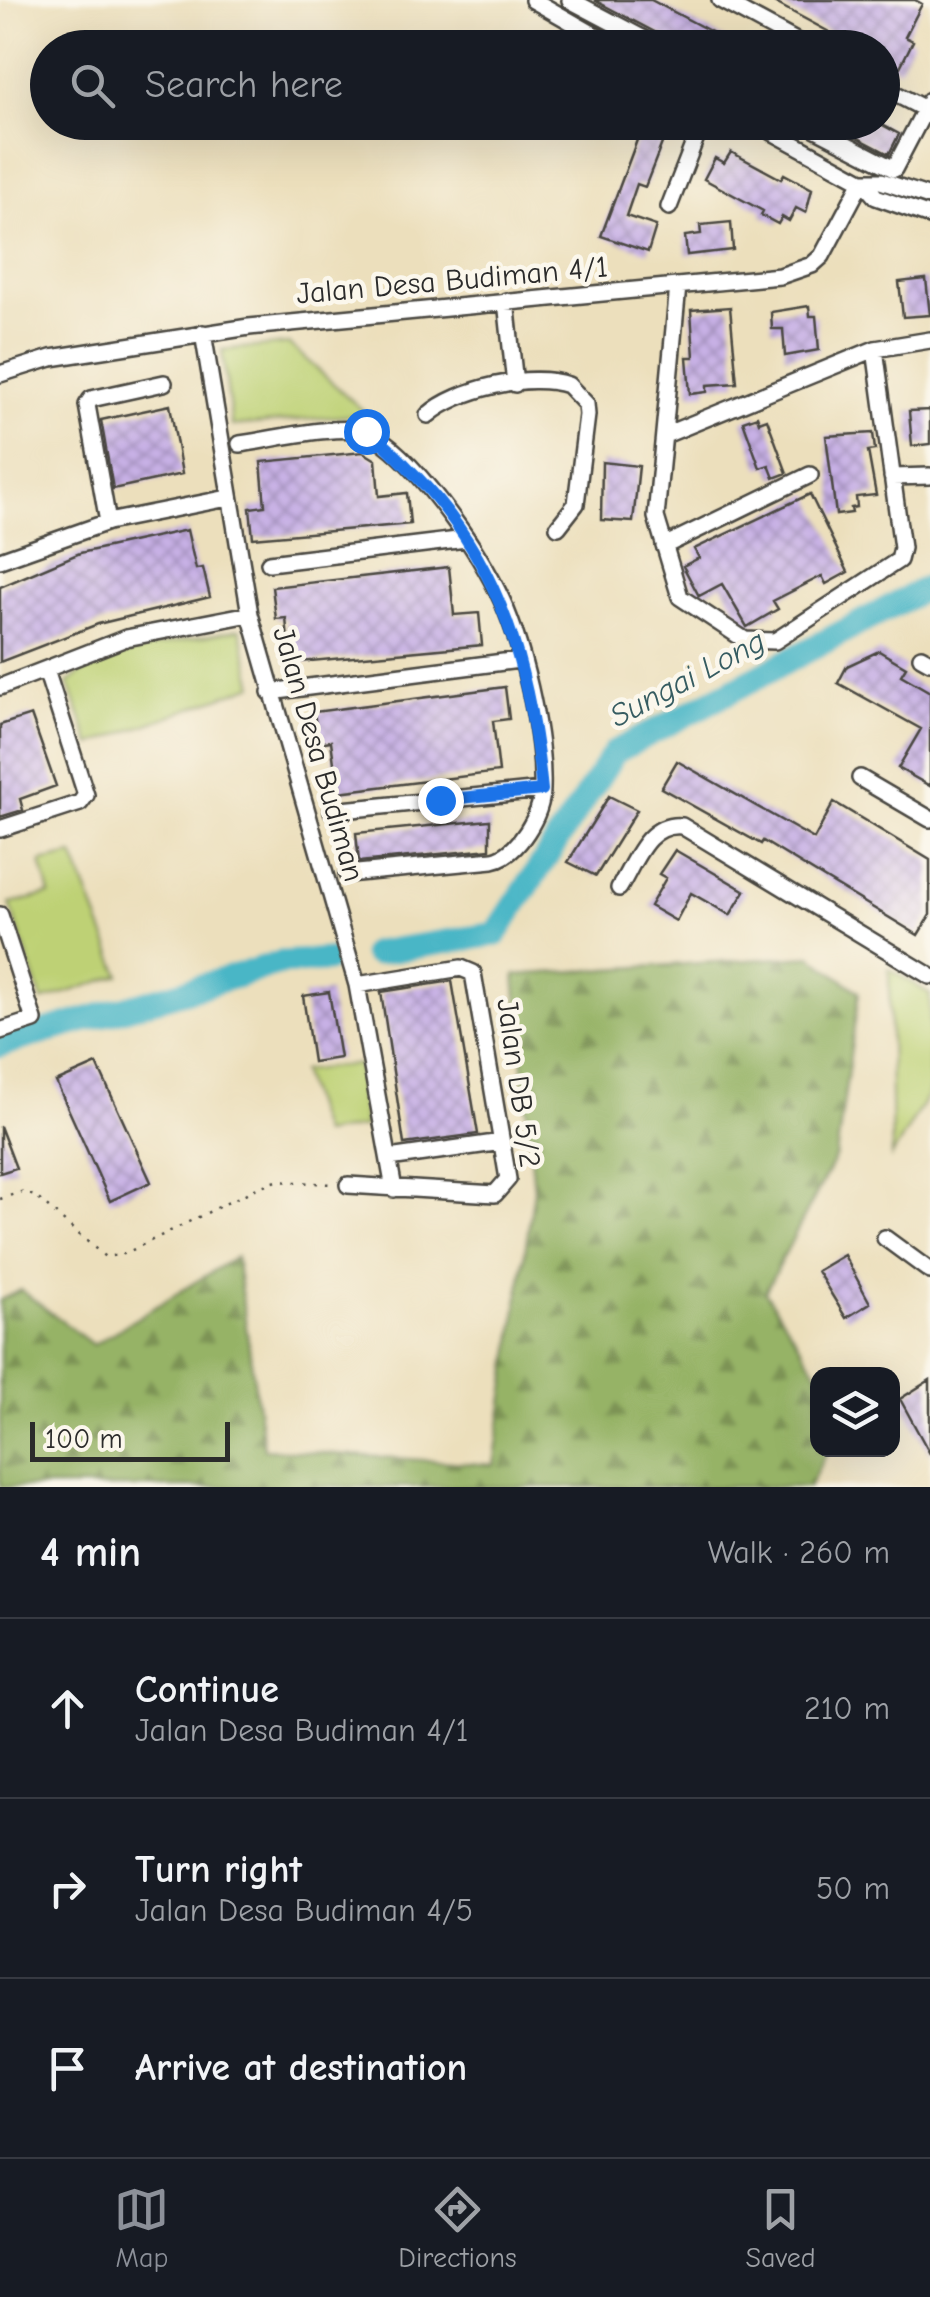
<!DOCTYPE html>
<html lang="en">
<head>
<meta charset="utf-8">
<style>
	body { margin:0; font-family:"Comic Neue",sans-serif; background:#242831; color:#f1f3f6 }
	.controls { position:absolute; right:30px; bottom:30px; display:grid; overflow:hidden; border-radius:20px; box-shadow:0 10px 40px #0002 }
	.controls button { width:90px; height:90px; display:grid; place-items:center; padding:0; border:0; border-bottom:2px solid #363941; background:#171b24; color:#f1f3f6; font:50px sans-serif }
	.scale { position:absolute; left:30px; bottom:25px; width:200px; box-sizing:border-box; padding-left:10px; border:5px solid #2b2b2b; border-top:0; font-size:28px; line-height:35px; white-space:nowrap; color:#2b2b2b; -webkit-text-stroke:8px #fbf7ec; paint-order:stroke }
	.stop { position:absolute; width:30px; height:30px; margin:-22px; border:8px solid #1a73e8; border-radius:50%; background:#fff }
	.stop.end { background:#1a73e8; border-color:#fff; box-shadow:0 2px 10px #0008 }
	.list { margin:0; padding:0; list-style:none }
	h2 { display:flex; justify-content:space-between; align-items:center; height:130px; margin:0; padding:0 40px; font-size:42px }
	h2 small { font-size:32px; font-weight:400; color:#9ea1a6 }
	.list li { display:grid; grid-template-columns:65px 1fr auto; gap:30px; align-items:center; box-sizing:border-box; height:180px; padding:0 40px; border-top:2px solid #363941 }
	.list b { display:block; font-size:38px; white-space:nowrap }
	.list p { margin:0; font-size:32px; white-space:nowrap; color:#9ea1a6 }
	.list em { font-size:32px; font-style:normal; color:#9ea1a6 }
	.icon { flex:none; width:55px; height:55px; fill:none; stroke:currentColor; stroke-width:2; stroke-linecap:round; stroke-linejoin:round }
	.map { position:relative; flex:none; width:930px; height:1487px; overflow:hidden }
	.search { position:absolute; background:#171b24; box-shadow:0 10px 40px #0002; left:30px; right:30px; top:30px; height:110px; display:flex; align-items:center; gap:25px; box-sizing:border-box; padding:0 35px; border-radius:55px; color:#9ea1a6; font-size:38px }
	.sheet { height:670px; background:#171b24 }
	nav { display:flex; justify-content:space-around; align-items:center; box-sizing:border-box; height:140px; border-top:2px solid #363941; background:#171b24; font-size:28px; color:#9ea1a6 }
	nav a { display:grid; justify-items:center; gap:5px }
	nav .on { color:#8c9099 }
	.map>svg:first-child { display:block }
	.green { fill:#bed174; stroke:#747e50; stroke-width:2.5 }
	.forest { fill:url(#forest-firs); stroke:#606f48; stroke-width:2.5 }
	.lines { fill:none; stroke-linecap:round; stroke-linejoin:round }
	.river { stroke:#4ab6c6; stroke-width:25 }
	.building { fill:url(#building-cross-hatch) }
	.minor-casing { stroke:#484641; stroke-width:20 }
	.path { stroke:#484641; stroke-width:2.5; stroke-dasharray:2.5 8; stroke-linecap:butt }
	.minor { stroke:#fff; stroke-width:15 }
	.route { stroke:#1a73e8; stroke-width:12 }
	.labels { text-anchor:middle; stroke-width:9; stroke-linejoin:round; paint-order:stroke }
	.street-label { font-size:30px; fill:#2b2b2b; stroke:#fbf7ec }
	.water-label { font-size:32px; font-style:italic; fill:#365c61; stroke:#fbf7ec }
</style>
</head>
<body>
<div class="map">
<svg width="930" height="1487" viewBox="0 0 930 1487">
	<defs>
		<pattern id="forest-firs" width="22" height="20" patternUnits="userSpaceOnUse" patternTransform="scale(2.5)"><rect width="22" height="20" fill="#96b366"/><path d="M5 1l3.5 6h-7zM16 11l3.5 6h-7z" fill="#7b9254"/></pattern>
		<pattern id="building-cross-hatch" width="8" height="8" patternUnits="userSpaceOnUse" patternTransform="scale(2.5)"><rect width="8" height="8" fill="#c7b0e5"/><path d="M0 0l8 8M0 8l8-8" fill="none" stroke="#a28fba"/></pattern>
	</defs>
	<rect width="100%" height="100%" fill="#fbf7ec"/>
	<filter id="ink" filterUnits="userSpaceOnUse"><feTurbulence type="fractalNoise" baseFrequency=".01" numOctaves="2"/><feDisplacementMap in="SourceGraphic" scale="20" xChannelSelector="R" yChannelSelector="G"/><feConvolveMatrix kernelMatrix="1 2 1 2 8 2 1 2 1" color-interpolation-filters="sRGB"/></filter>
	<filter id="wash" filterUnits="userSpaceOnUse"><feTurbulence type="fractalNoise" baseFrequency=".0048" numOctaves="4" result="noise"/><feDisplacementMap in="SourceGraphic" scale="40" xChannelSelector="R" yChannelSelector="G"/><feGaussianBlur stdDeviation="2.25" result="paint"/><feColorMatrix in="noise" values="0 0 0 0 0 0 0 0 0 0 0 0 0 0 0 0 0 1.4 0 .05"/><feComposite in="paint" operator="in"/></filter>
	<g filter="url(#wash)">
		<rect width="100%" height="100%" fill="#ecdfbc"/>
		<path class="green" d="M289,344L367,414L232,426L222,350Z
			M240,629L254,685L91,745L68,683L101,657Z
			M73,855L120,975L42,1001L10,904L50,894L41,862Z
			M889,969L930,994V1092L892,1156Z
			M358,1064L364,1127L322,1134L301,1071Z"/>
		<path class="forest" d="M811,956L859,992L836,1156L765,1292L819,1374L818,1450H828L809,1487H0V1300L21,1290L93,1345L236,1257L264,1449L494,1465L534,1190L515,975Z"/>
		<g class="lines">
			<path class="river" d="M374,953L496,934L615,752L930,586
				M0,1045L280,963L327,960"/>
		</g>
		<g id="blocks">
			<path class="building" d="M594,0H651L742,48H674L666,38Z
				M770,0H915L922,4L905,37L913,41L899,69L882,60V48H859Z
				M828,122H877L899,134L889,154Z
				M643,124L666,133L645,187L637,184L626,216L656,226L648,252L601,236Z
				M731,152L781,179L784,174L812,189L806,213L796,208L789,221L782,217L778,224L761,215L763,211L704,179L715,158L724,163Z
				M731,222L733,250L687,255L685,236L701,234L700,225Z
				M926,279L930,315L903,317L899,282Z
				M809,306L810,316H816L819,350L785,356L783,329H772L771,312Z
				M730,307L737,383L707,385V392L690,394L687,357H694L691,310Z
				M170,405L182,474L113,489L101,420Z
				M930,410V444L912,446L909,411Z
				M757,416L759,422L767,419L787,473L774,478L769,465L760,468L743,421Z
				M873,433L875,450L868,451L876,495L856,497L857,507L851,508L852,513L836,515L826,436Z
				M363,452L376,460L379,496L407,493L410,524L253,538L250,508L265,506L261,462Z
				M602,462L639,466L633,522L601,520Z
				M810,494L848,572L826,584L822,576L773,601L778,609L747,627L722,584L699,596L683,566L699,558L694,549Z
				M187,530L196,569L203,568L210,597L98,624L0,662V587L80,553Z
				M449,567L454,615L479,613L482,645L290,663L286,618L276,619L272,587Z
				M879,651L906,667L901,675L930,692V786L898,768L921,729L838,683L847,666Z
				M505,687L509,719L493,721L499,772L338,792L331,741L318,743L314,712Z
				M31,715L56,786L20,799L23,810L0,817V725Z
				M677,761L814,839L834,802L930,860V915L918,935L763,841L761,844L661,788Z
				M609,796L637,810L596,876L568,862Z
				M490,820V849L359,862L356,833Z
				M675,850L745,891L730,915L691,893L676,921L650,906L666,878L659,874Z
				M452,981L478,1134L404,1144L381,992Z
				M329,992L340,1058L313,1062L303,996Z
				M97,1064L151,1182L110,1201L56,1082Z
				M0,1126L16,1168L0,1173Z
				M844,1255L870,1303L846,1318L817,1271Z
				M930,1380V1454L900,1399Z"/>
		</g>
	</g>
	<g filter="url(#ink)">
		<use href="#blocks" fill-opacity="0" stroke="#484641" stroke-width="2.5"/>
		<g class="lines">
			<defs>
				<path id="minor" d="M533,0L617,48
					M570,0L661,48
					M720,0L809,48
					M882,87L927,110
					M754,122L862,181L876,197L930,216
					M803,122L894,169L930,100
					M862,181H881L930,197
					M669,207L702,122
					M678,286L656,517L680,597L745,640L775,641L899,560L902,548L875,349
					M506,301L515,384
					M203,333L250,614L357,985L394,1189
					M0,374L51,358L249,327L780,276L812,265L822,256L862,181
					M428,415C457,389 530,372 568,385L586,404L587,415L576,504L558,527
					M665,435L875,349L930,340
					M240,444C268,440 346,422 368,433C412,453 475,546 497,590C522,639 544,734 542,789C542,814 518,855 493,860L347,874
					M892,477L930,476
					M108,522L87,405L91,399L164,383
					M664,546L810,475
					M0,560L108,522L228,498
					M269,563L466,539
					M921,657L930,662
					M0,687L126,638L250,614
					M270,692L519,660
					M860,778L930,819
					M332,811L542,790
					M0,829L80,803L86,795L46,670
					M619,888C635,862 647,822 682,826L930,976
					M0,915L34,1020L0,1031
					M389,1158L502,1142
					M348,1185L495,1194L508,1179L473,973L461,968L357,985
					M885,1238L930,1271"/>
			</defs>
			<use href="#minor" class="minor-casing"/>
			<path class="path" d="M0,1199L21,1192L35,1196L105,1257L124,1254L261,1186L277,1181L332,1184"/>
			<use href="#minor" class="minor"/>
		</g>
	</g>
	<g class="lines" filter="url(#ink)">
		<path class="route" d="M366,431C386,443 401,461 417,477C502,564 530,672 542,790L440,800"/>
	</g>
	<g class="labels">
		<g class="street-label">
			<text transform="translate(452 280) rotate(-5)" y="10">Jalan Desa Budiman 4/1</text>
			<text transform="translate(319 754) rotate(74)" y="10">Jalan Desa Budiman</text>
			<text transform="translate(519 1083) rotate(82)" y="10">Jalan DB 5/2</text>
		</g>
		<g class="water-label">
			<text transform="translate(687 678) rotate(-28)" y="11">Sungai Long</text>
		</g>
	</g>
</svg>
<div class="controls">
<button><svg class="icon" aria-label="layers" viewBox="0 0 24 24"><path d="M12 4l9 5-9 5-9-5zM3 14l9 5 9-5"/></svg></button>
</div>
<div class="scale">100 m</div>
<div class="stop" style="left:366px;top:431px"></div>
<div class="stop end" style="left:440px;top:800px"></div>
<div class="search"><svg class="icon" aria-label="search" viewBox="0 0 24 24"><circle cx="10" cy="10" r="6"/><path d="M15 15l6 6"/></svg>Search here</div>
</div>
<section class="sheet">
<h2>4 min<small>Walk · 260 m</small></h2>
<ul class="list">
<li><svg class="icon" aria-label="ahead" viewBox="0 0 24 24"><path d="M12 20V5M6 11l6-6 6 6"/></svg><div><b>Continue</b><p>Jalan Desa Budiman 4/1</p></div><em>210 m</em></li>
<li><svg class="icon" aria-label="right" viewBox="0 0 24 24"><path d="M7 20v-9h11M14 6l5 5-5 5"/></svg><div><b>Turn right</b><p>Jalan Desa Budiman 4/5</p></div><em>50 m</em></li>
<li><svg class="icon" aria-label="arrive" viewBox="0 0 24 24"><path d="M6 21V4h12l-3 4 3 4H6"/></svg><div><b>Arrive at destination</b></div></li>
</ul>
</section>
<nav>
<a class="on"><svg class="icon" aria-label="map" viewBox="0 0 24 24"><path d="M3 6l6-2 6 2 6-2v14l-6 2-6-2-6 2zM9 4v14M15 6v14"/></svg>Map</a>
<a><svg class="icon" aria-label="directions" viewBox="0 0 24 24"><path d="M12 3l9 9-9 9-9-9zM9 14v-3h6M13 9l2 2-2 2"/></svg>Directions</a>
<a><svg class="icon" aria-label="saved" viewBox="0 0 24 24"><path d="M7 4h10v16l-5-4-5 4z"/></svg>Saved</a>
</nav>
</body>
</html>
